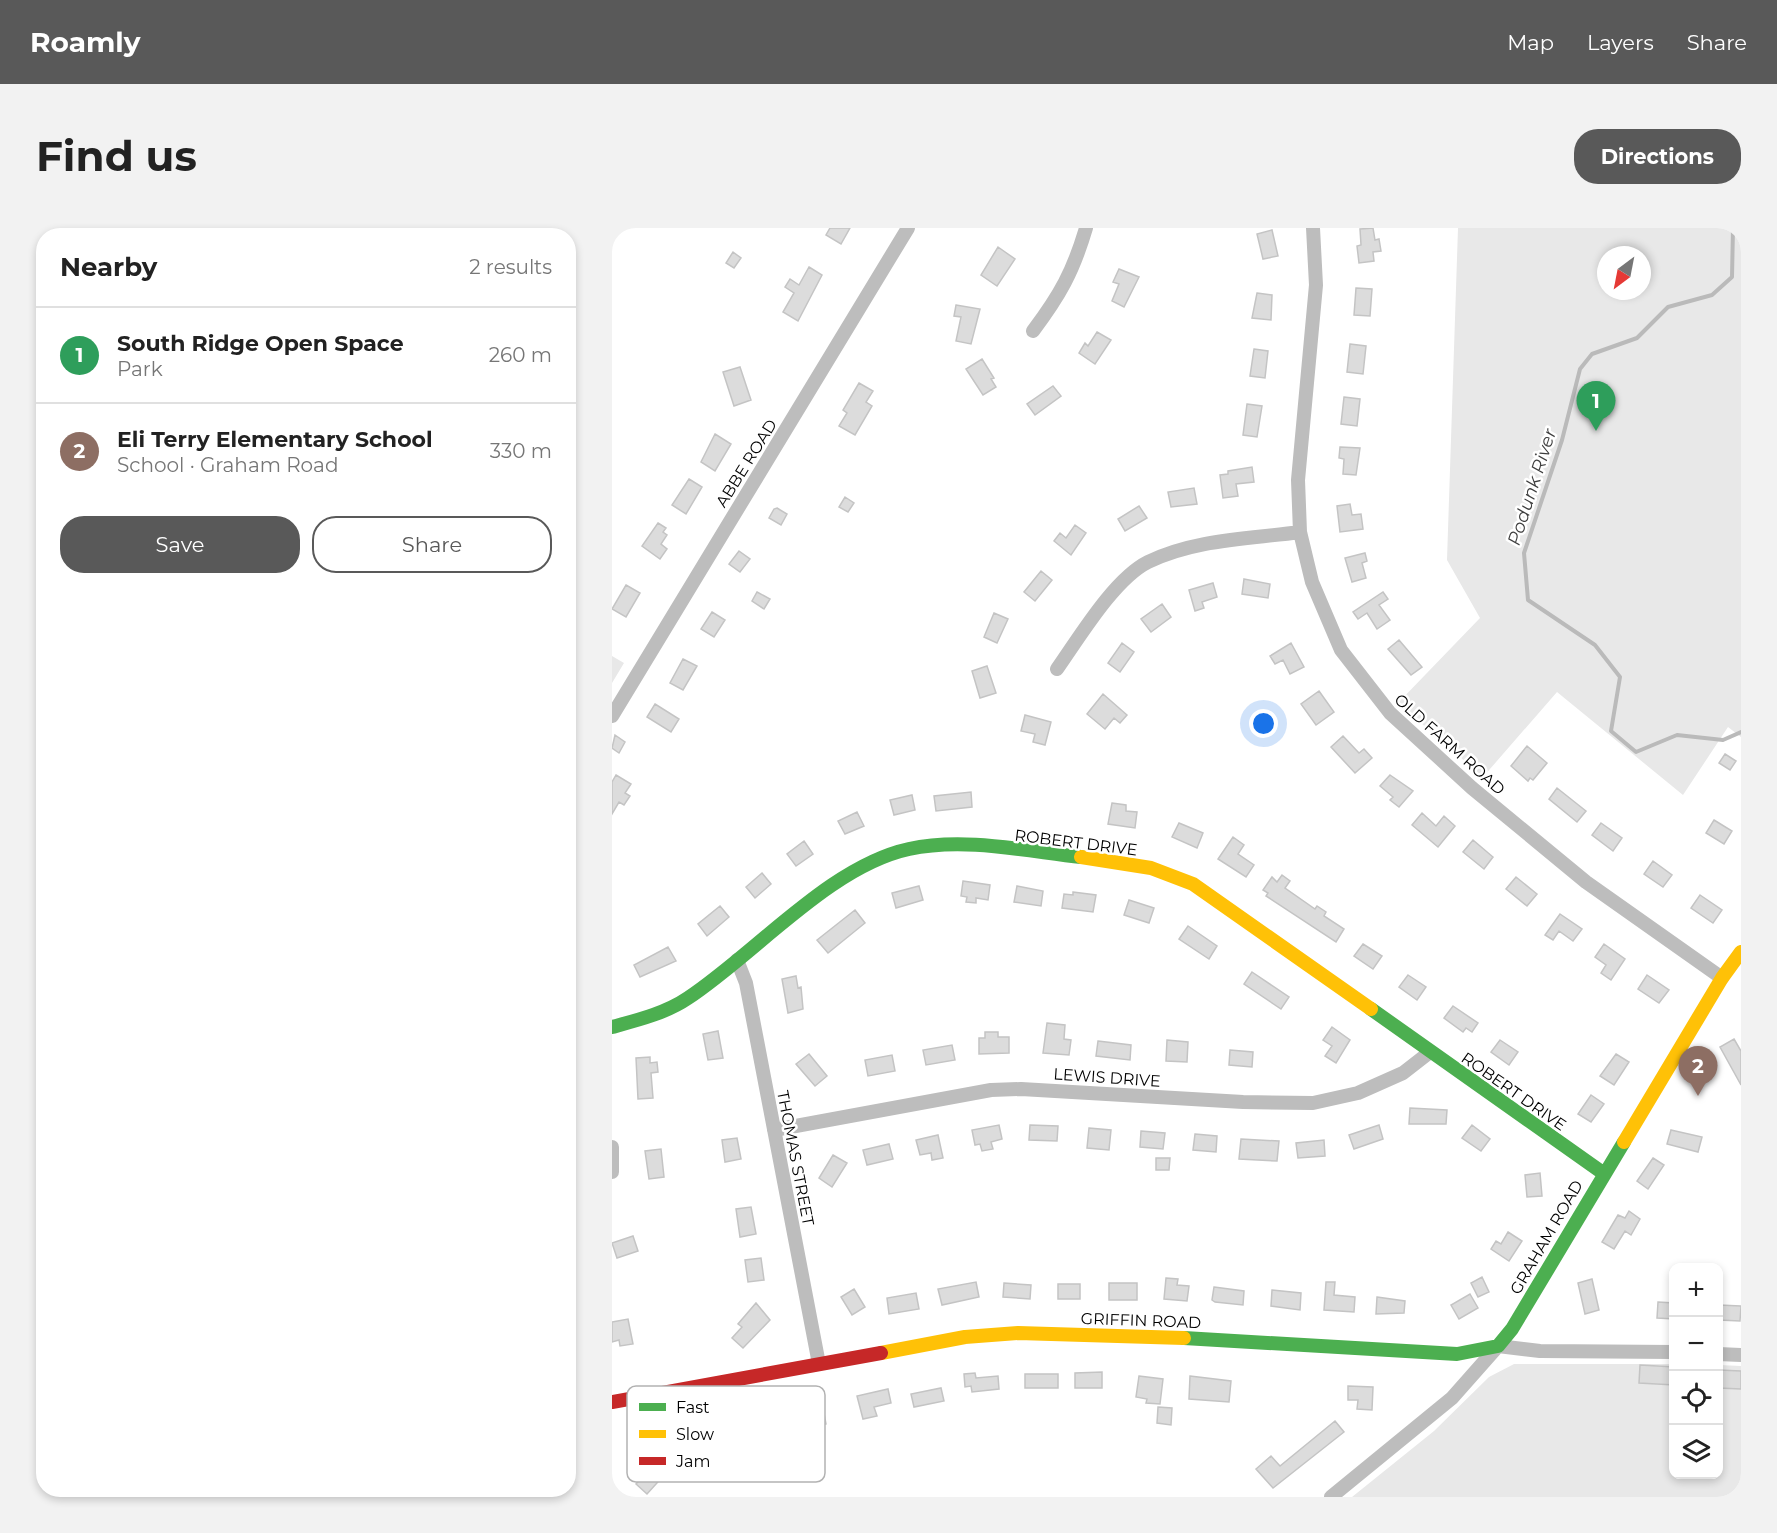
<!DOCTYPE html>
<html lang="en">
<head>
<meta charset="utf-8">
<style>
	body { margin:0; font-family:Montserrat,sans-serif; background:#f2f2f2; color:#222 }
	.controls { position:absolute; right:18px; bottom:18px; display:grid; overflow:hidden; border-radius:12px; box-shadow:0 3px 9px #0003 }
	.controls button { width:54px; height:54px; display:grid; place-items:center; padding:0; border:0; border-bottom:2px solid #e0e0e0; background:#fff; color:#222; font:30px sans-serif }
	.compass { position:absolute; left:985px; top:18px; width:54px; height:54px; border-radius:50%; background:#fff; box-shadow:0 3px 9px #0003; rotate:212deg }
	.you { position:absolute; left:652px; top:496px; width:21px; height:21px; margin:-15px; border:4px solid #fff; border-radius:50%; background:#1a73e8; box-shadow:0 0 0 9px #1a73e833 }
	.badge { display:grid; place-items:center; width:39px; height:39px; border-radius:50%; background:#595959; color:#fff; font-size:20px; font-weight:700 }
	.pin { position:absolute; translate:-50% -50px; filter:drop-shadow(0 2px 3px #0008) }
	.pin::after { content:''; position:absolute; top:32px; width:21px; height:18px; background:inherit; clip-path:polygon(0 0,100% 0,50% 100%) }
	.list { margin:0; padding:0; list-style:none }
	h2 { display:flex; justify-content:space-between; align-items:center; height:78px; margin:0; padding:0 24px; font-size:26px }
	h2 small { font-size:20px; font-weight:400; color:#767676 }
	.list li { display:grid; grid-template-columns:39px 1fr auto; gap:18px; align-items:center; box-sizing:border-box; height:96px; padding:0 24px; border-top:2px solid #e0e0e0 }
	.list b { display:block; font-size:22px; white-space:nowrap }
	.list p { margin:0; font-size:20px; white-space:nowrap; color:#767676 }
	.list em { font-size:20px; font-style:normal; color:#767676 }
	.actions { display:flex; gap:12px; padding:18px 24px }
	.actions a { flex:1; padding:14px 0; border:2px solid #595959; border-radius:24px; text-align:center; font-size:21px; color:#595959 }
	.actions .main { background:#595959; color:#fff }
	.icon { flex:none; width:33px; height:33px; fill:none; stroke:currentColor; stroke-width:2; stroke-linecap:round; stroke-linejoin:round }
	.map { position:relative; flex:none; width:1129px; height:1269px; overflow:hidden; border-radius:24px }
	header { display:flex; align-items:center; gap:36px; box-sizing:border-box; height:84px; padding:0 30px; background:#595959; color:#fff }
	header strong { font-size:28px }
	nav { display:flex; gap:33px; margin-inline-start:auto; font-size:21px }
	.intro { display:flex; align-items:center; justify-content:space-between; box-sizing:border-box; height:144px; padding:0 36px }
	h1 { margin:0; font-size:42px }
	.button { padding:15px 27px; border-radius:24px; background:#595959; color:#fff; font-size:21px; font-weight:700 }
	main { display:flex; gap:36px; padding:0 36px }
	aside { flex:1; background:#fff; border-radius:24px; box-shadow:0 3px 9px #0003 }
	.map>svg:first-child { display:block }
	.green { fill:#e8e8e8; fill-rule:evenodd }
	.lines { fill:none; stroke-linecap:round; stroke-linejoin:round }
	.stream { stroke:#bababa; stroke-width:4 }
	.building { fill:#dcdcdc; stroke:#c4c4c4; stroke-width:1.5 }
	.street { stroke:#bdbdbd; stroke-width:14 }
	.fast { stroke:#4caf50; stroke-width:14 }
	.slow { stroke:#ffc107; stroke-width:14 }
	.jam { stroke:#c62828; stroke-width:14 }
	.labels { text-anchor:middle; stroke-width:5; stroke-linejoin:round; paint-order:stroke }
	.street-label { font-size:16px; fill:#000; stroke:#fff }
	.water-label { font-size:18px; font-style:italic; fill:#3e3e3e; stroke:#fff }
	.key { fill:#fff; stroke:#b2b2b2; stroke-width:1.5 }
	.key-label { font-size:16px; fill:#000 }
</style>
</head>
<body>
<header>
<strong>Roamly</strong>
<nav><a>Map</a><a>Layers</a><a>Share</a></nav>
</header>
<div class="intro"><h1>Find us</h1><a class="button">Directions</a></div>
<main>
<aside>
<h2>Nearby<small>2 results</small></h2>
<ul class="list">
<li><span class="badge" style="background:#2e9e5b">1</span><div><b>South Ridge Open Space</b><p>Park</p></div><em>260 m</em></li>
<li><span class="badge" style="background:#8d6e63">2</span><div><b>Eli Terry Elementary School</b><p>School · Graham Road</p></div><em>330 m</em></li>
</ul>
<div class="actions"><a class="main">Save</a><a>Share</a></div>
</aside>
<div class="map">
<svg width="1129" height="1269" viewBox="0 0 1129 1269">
	<rect width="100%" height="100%" fill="#fff"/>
	<path class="green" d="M846,0H1129V509L1116,499L1071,567L945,464L871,549L786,475L868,390L835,332ZM994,27H1030V63H994Z
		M0,428L12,435L0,455Z
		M902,1136H1061L1062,1246H1106L1107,1137L1129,1138V1269H740L822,1203L877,1149Z"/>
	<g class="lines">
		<path class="stream" d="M1121,0L1120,49L1100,67L1056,79L1025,110L980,126L968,141L950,212L912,325L916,372L983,417L1008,449L999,503L1024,524L1065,507L1111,512L1129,504"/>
	</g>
	<path class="building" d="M218,0H238L229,16L214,7Z
		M761,0L763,12L767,11L769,23L761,24L762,33L747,35L745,18L749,17L748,1Z
		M660,2L666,28L651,31L645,6Z
		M386,19L403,31L385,58L369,47Z
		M121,24L129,30L122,40L114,35Z
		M197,39L210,47L186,93L171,84L182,65L173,59L178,51L187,57Z
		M507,41L527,49L512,79L500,73L507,56L501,54Z
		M744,60L760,61L758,88L742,87Z
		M645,65L660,67L659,92L640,90Z
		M344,77L368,81L359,116L344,113L349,89L342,88Z
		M485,104L499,112L483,136L467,125L473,115L476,118Z
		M738,116L754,118L751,146L735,144Z
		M642,121L656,123L653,150L638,148Z
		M370,131L382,150L379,151L384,159L371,167L354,141Z
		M128,139L139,172L122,178L111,144Z
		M247,155L261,163L254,174L260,178L243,207L227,198L235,185L231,182Z
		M441,158L449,168L423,187L415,176Z
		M732,169L748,171L745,198L729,196Z
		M635,176L650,178L645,209L631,207Z
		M103,206L119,216L103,243L89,234Z
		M728,219L748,220L744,247L731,246L732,231L727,230Z
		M640,239L642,254L624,256L626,268L611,270L608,247L616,246V243Z
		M77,251L90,259L74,286L60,277Z
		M582,260L585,276L559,279L556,264Z
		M233,269L242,275L236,284L227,279Z
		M738,276L740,287L749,286L751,301L728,304L725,278Z
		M527,278L535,290L513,303L506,291Z
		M165,280L175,286L169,297L157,290L162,281Z
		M46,295L54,300L51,304L55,307L49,316L55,321L48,331L30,318Z
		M463,297L474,305L459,327L442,313L448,305L454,310Z
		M127,323L138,331L128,344L117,336Z
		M753,325L755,333L750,335L754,350L740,354L733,330Z
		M429,343L440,352L423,373L412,364Z
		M632,351L658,356L656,370L630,366Z
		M601,355L605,369L590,374L592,380L583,383L577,362Z
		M14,357L28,365L14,389L0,381Z
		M145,364L158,371L152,381L140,373Z
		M771,364L776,371L767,377L778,392L765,401L755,385L746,391L741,384Z
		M550,376L559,389L539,404L529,391Z
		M100,384L113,392L102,409L89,401Z
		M382,385L396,391L385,415L372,409Z
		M787,412L810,439L799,447L776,421Z
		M510,415L522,424L508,444L496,435Z
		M679,415L692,439L678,446L671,432L663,436L658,428Z
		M71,431L85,438L71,462L58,455Z
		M375,438L384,465L368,470L360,443Z
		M707,463L722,484L704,497L689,476Z
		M491,466L515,487L508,495L502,490L493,501L475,486Z
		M43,476L67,491L59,504L35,489Z
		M413,487L439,494L433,517L421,514L423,506L409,503Z
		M3,507L13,514L7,525L0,520Z
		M731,508L747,525L752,521L760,530L743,545L719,519Z
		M915,518L935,535L921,552L918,550L916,553L899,538Z
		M1113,526L1124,533L1118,542L1107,535Z
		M4,547L19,556L13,565L18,568L12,577L7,574L0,586V554Z
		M778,547L801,563L787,579L778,572L781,569L768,558Z
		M945,560L974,583L965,594L937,571Z
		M359,564L360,579L324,583L322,568Z
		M300,567L303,582L282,587L278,572Z
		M500,575L514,577V583L525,584L523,600L496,596Z
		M245,584L252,598L233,606L226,593Z
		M810,585L824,598L832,588L843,598L826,619L800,597Z
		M1102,592L1120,603L1112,616L1094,605Z
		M567,595L591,605L585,620L560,609Z
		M989,595L1010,610L1001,623L980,607Z
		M621,609L632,617L626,626L642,637L634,649L606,631Z
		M861,612L881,629L872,641L851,624Z
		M192,613L201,626L184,638L175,626Z
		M1041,633L1060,647L1051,659L1032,646Z
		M150,645L159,656L143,670L134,659Z
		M670,647L678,653L673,660L703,681L705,678L714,684L712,688L732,701L724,714L654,668L656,665L651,662L660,649L665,654Z
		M904,649L925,666L915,678L894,661Z
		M351,653L378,657L376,672L364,670V675L354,674L355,669L349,668Z
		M307,658L311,672L284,680L280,665Z
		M405,658L431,663L429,678L402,674Z
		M461,664L484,667L481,684L450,680L452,666L461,667Z
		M1088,667L1110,682L1101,695L1079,680Z
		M517,672L542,680L537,695L512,687Z
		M108,678L117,689L95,708L86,696Z
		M243,682L253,695L216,725L205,712Z
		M948,686L970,701L961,713L947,703L941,712L933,707Z
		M576,698L605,718L597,731L567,711Z
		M751,716L770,728L761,741L742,728Z
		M992,716L1013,731L999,752L989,745L994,737L983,729Z
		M56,719L64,733L28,749L22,737Z
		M640,744L677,769L669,781L632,756Z
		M796,747L814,759L805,772L787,759Z
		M1035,747L1057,762L1047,775L1026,761Z
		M184,748L186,760L189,759L191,781L176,785L170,751Z
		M841,778L866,795L860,804L854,800L851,804L832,790Z
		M435,795L453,797L452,811L459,812L457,827L431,825Z
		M720,799L738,812L724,835L713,828L720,818L711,812Z
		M106,803L111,830L96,832L91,806Z
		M373,804H386V809H397V825L367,826V810H373Z
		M1122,811L1129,823V857L1108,819Z
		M555,812L576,814L575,834L554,833Z
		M888,812L906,824L897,837L879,824Z
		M486,813L519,817L518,832L484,828Z
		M340,817L343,832L314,837L311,822Z
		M618,822L641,824L640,839L617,837Z
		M197,826L215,848L203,858L184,836Z
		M1004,826L1017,834L1002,857L988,848Z
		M280,827L283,843L256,848L253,832Z
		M38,829V835L45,834L46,844L39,845L41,870L26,871L24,830Z
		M979,867L992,876L979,894L966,886Z
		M798,880L835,882L834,896H797Z
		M387,897L390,911L379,914L381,921L370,923L368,916L363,917L360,902Z
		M418,897L446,898L445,913L417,912Z
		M767,897L771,911L742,921L737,907Z
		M860,897L878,911L869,923L850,910Z
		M477,900L499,902L497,922L475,920Z
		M1059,902L1090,909L1086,924L1055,916Z
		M529,903L553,905L551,921L528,919Z
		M583,906L605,908L604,924L581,922Z
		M326,907L331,930L320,932L319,925L308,927L304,912Z
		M125,910L129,931L113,934L110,912Z
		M629,911L667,913L665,933L627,931Z
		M712,912L713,928L686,930L684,915Z
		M277,916L281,931L255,937L251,922Z
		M49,921L52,949L37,951L33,923Z
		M221,927L235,935L220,959L207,950Z
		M544,930H558L557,942H544Z
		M1041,930L1052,937L1036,961L1025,953Z
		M928,945L930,968L915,969L913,947Z
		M139,979L144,1006L128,1009L124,981Z
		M1017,983L1028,991L1019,1007L1013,1003L1002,1021L990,1014L1006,987L1013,990Z
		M896,1004L910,1013L897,1033L879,1021L884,1013L889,1016Z
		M21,1008L26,1023L5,1030L0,1015Z
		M149,1030L152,1052L136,1054L133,1032Z
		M870,1049L877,1064L866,1069L859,1055Z
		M554,1050L566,1051L565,1057L577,1058L575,1073L552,1071Z
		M980,1051L987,1082L973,1086L966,1055Z
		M364,1054L367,1069L330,1077L326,1061Z
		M714,1054H723L722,1067L743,1069L742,1084L712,1082Z
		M392,1055L419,1057L418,1071L391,1069Z
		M497,1055H525V1072H497Z
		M446,1056H468V1071H446Z
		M602,1059L632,1063L631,1077L603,1074L600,1072Z
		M242,1061L253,1079L240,1087L229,1069Z
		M660,1062L689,1065L688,1082L659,1078Z
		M304,1065L307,1081L277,1086L275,1070Z
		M858,1066L866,1080L847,1091L839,1077Z
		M765,1069L793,1073L792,1085L764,1086Z
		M1046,1074L1062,1075V1091L1045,1090Z
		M144,1075L158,1092L131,1120L120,1110L130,1099L126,1096Z
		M1107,1077L1129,1078L1128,1093L1107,1092Z
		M16,1091L21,1116L8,1118L7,1112L0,1114V1094Z
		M1028,1137L1062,1139V1157L1027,1155Z
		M1107,1142L1129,1143V1161L1107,1160Z
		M490,1144V1160H463V1145Z
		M363,1145L364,1150L386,1148L387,1161L360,1164L359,1158L353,1159L352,1146Z
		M413,1146H446V1160H413Z
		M527,1148L551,1151L548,1176L534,1175L535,1171L524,1169Z
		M578,1148L619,1153L617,1174L577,1171Z
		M736,1158L761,1159L760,1182L745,1181L746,1172H736Z
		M329,1160L332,1173L302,1179L299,1166Z
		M276,1161L279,1175L262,1179L265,1188L251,1191L245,1168Z
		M210,1175L214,1196L202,1199L197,1178Z
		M546,1179L560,1180L559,1197L545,1195Z
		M723,1193L732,1204L661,1260L644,1241L659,1228L668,1238Z
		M27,1205L56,1229L67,1217L79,1228L60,1250L54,1245L35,1266L24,1256L42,1235L19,1215Z"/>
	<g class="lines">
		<path class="street" d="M701,0L704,57L686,252L688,304L700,354L729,422L778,485L860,560L974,654L1110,750
			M421,103C448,67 461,44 474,0
			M445,441C467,410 502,351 536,334C583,311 638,311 688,304
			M0,488L296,0
			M125,732L134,755L207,1136
			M162,902L379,862L409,861L631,874L701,875L746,865L791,845L818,824
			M0,919V944
			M1106,1126L1129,1127
			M719,1269L840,1170L886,1118L928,1123L1062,1124"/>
		<path class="fast" d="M759,781L991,945
			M0,799C26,792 54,785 76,770C144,725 218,638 297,621C352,609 414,623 469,629
			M572,1110L845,1126L886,1118L900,1101L1012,914"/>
		<path class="slow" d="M469,629L539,640L581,656L759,781
			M1012,914L1110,750L1129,724
			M269,1125L353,1109L406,1105L572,1110"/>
		<path class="jam" d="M0,1174L269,1125"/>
	</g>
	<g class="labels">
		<g class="street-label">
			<text transform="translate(134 235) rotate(-58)" y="6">ABBE ROAD</text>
			<text transform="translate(838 516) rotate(42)" y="6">OLD FARM ROAD</text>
			<text transform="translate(464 614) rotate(7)" y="6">ROBERT DRIVE</text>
			<text transform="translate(495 849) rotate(4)" y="6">LEWIS DRIVE</text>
			<text transform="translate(902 863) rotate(35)" y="6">ROBERT DRIVE</text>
			<text transform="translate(184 930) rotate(79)" y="6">THOMAS STREET</text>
			<text transform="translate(934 1009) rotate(-60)" y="6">GRAHAM ROAD</text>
			<text transform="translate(529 1092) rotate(2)" y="6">GRIFFIN ROAD</text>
		</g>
		<g class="water-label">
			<text transform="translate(920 259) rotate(-72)" y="6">Podunk River</text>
		</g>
	</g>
	<rect x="15" y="1158" width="198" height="96" rx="9" class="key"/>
	<rect x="27" y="1175" width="27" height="8" fill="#4caf50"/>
	<rect x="27" y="1202" width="27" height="8" fill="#ffc107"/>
	<rect x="27" y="1229" width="27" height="8" fill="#c62828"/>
	<g class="key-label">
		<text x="64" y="1185">Fast</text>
		<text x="64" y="1212">Slow</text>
		<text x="64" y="1239">Jam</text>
	</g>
</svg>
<div class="controls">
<button>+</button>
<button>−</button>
<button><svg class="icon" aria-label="locate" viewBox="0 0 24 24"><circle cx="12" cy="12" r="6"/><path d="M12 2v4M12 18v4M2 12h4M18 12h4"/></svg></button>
<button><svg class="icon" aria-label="layers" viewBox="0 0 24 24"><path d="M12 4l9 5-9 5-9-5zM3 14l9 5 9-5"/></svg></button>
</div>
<svg class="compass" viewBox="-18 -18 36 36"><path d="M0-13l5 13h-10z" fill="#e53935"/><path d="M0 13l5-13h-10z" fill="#767676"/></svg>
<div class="you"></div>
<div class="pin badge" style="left:984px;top:203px;background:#2e9e5b">1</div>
<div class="pin badge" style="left:1086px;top:868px;background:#8d6e63">2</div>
</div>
</main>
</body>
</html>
